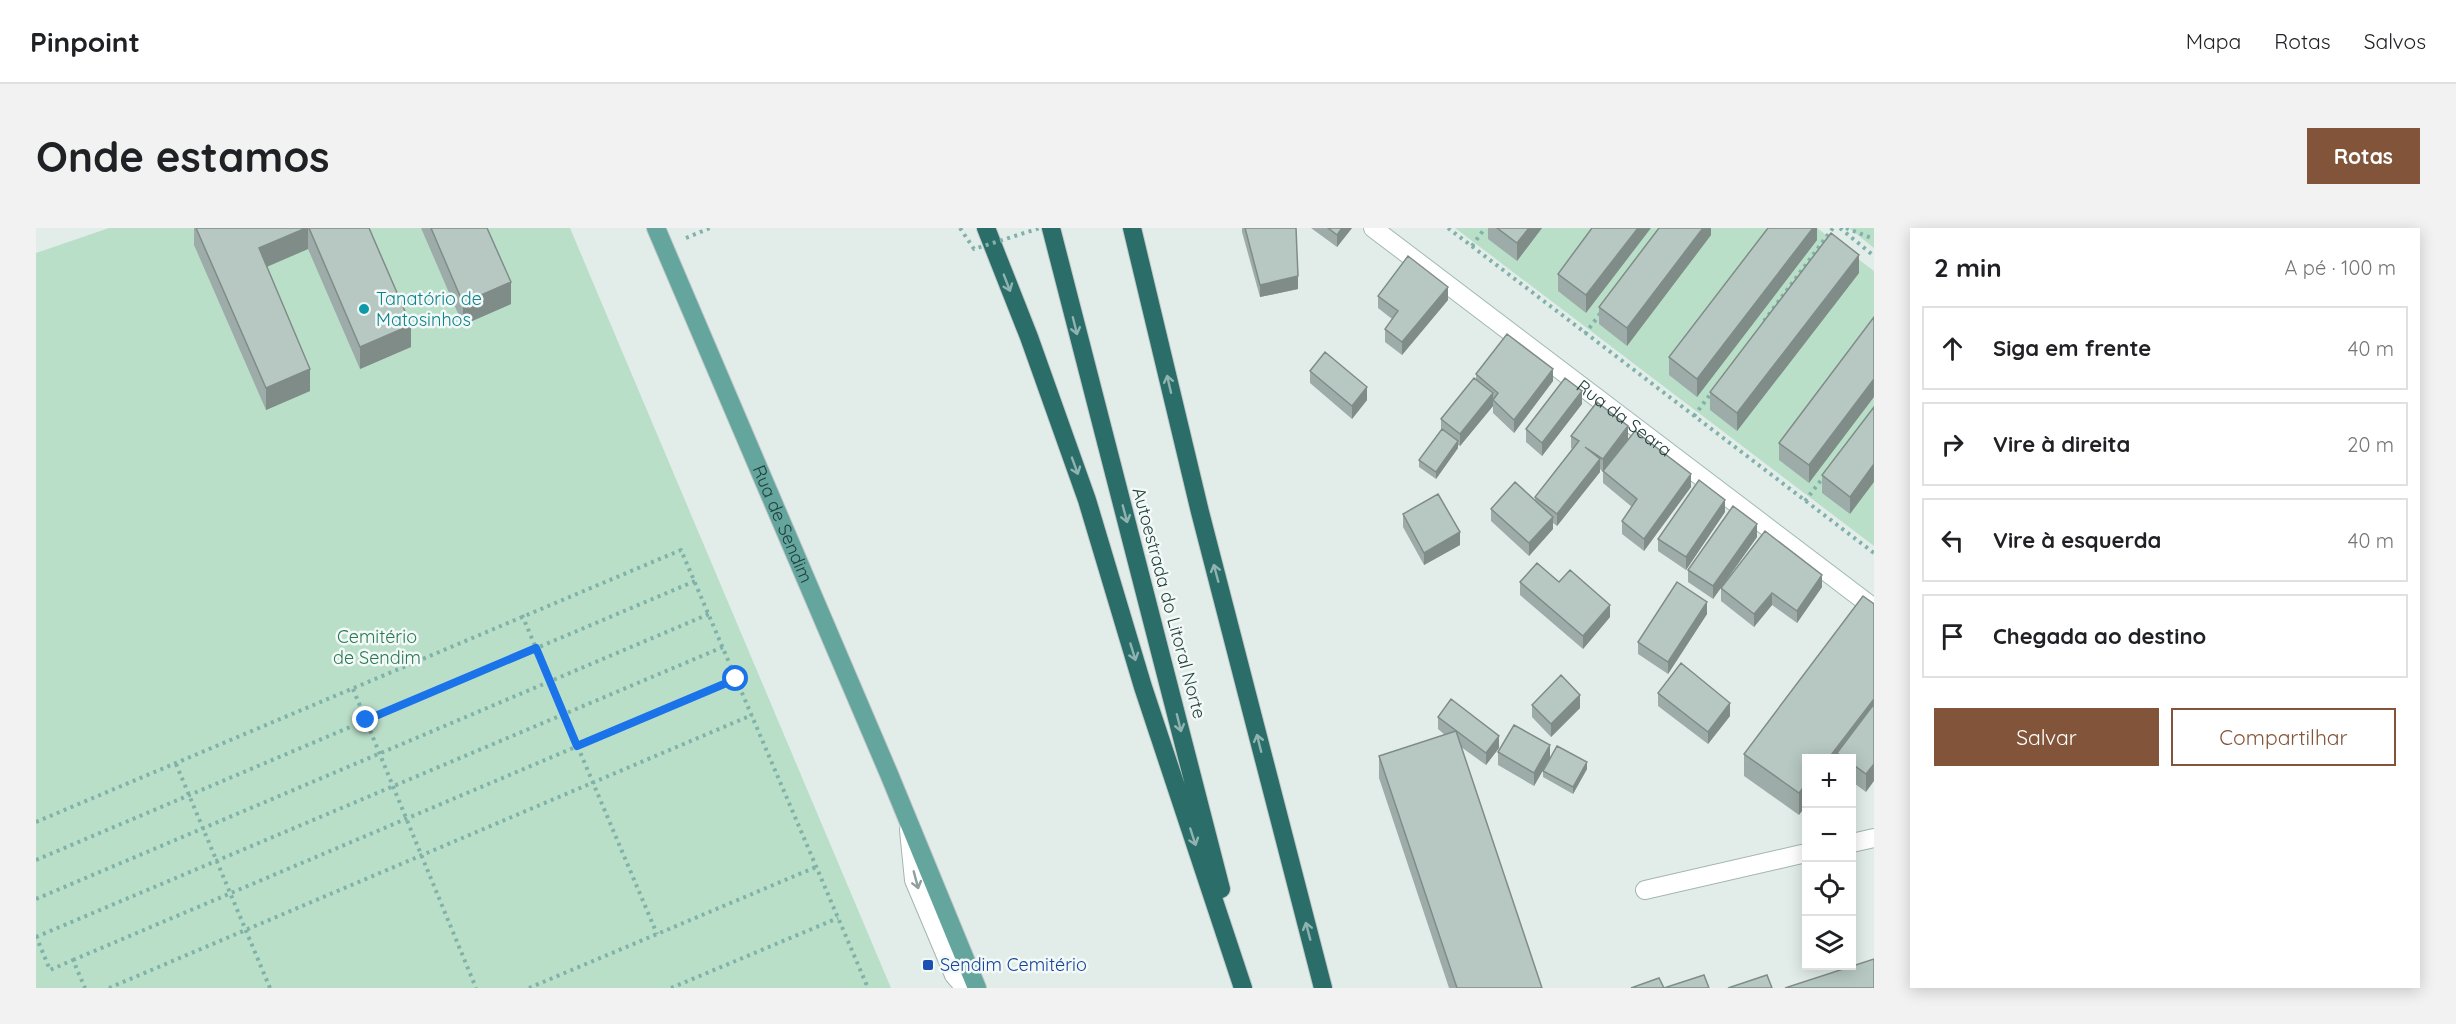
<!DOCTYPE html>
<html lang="pt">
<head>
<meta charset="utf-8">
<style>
	body { margin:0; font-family:Quicksand,sans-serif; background:#f2f2f2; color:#202124 }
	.controls { position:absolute; right:18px; bottom:18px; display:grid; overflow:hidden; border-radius:0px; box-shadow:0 3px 15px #0003 }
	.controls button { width:54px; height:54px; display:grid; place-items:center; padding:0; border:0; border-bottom:2px solid #e0e0e0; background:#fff; color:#202124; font:30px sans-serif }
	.stop { position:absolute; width:18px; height:18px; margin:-14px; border:4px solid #1a73e8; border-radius:50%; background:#fff }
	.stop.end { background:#1a73e8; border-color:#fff; box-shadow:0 2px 6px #0008 }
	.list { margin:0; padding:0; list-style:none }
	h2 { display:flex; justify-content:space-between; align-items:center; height:78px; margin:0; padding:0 24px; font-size:26px }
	h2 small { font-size:20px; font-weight:400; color:#757577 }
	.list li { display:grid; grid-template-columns:39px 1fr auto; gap:18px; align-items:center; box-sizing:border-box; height:84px; margin:0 12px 12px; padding:0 12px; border:2px solid #e0e0e0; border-radius:0px }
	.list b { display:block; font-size:22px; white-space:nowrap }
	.list em { font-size:20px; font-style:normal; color:#757577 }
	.actions { display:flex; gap:12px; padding:18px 24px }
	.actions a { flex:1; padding:14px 0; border:2px solid #82553a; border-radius:0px; text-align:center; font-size:21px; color:#82553a }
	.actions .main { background:#82553a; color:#fff }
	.icon { flex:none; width:33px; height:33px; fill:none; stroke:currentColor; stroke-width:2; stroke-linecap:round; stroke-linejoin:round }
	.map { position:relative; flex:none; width:1838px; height:760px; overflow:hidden; border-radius:0px }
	header { display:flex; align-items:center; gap:36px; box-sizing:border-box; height:84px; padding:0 30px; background:#fff; border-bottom:2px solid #e0e0e0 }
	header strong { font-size:28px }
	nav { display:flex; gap:33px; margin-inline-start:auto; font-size:21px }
	.intro { display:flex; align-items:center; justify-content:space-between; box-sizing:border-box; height:144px; padding:0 36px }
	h1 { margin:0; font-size:42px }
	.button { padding:15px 27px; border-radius:0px; background:#82553a; color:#fff; font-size:21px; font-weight:700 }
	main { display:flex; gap:36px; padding:0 36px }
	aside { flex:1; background:#fff; border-radius:0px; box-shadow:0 3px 15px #0003 }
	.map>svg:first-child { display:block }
	.green { fill:#badfc9 }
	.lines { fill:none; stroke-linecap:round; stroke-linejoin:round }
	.street-casing { stroke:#a4b5b2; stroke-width:20 }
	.secondary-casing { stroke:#a0b9b4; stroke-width:20 }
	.primary-casing { stroke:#c1c9c8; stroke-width:20 }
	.highway-casing { stroke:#c1c9c8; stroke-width:20 }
	.path { stroke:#81b2aa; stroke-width:4; stroke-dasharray:3 4.5; stroke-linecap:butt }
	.street { stroke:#fff; stroke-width:18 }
	.secondary { stroke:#fff; stroke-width:18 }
	.primary { stroke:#64a59d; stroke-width:18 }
	.highway { stroke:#2b6d68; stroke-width:18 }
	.path-bridge { stroke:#81b2aa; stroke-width:4; stroke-dasharray:3 4.5; stroke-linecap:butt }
	.wall { fill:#9daca8 }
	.shaded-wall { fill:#808c88 }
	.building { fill:#b7c8c3; stroke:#808c88; stroke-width:1.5 }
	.oneway { stroke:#8fb3b0 }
	.oneway2 { stroke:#909f9d }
	.route { stroke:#1a73e8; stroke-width:8 }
	.culture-dot { fill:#0f9aa8; stroke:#f3f9f7; stroke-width:2 }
	.transit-dot { fill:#1a4fb4; stroke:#f3f9f7; stroke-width:2 }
	.labels { text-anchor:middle; stroke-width:5; stroke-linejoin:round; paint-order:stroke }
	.culture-label { font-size:18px; fill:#0d838f; stroke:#f3f9f7; text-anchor:start }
	.street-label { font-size:18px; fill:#213f3b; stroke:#f3f9f7 }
	.park-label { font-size:18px; fill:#297853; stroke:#f3f9f7 }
	.transit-label { font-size:18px; fill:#164399; stroke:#f3f9f7; text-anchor:start }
</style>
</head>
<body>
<header>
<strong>Pinpoint</strong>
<nav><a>Mapa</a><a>Rotas</a><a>Salvos</a></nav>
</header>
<div class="intro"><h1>Onde estamos</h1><a class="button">Rotas</a></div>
<main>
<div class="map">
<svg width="1838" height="760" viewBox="0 0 1838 760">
	<rect width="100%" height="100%" fill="#e2edea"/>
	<path class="green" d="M73,0H534L855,760H0V25Z
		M1419,0H1781L1838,43V318Z
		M1813,0H1838V20Z"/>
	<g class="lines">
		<defs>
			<path id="street" d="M873,602L878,652L918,747L929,760
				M1816,615L1838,610
				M1609,662L1770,625"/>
			<g id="secondary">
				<path id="s1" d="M1337,0L1838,380"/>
			</g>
			<g id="primary">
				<path id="s2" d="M620,0L853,546L941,760"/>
			</g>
			<path id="highway" d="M950,0L993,109L1051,272L1107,459L1207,760
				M1015,0L1185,661
				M1096,0L1164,284L1287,760"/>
		</defs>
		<use href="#street" class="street-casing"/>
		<use href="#secondary" class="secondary-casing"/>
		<use href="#primary" class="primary-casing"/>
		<use href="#highway" class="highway-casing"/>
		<path class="path" d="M1412,0L1838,325
			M1804,0L1838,28
			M1810,0L1838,11
			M650,10L674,0
			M1436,18L1449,0
			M1728,93L1797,0
			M1549,106L1566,83
			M1658,188L1676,164
			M1769,273L1789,247
			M486,387L621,706
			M317,461L440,760
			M140,536L234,760
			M0,594L645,322L832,760
			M0,632L659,353
			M0,671L673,386
			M0,708L14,742L37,732L49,760
			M0,709L687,419
			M37,732L700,451
			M73,760L716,487
			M493,760L780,639
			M635,760L802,690"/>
		<use href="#street" class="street"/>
		<use href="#secondary" class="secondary"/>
		<use href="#primary" class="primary"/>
		<use href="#highway" class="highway"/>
		<path class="path-bridge" d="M924,0L938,21L1004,0"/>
	</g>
	<path class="wall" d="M158,0H333L375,119L324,141L272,21L231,39L274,163L230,182L158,17Z
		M385,0H451L475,76L427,97Z
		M1206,0H1260L1262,61L1224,69L1206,4Z
		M1275,0H1316L1301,19Z
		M1452,0H1506L1481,33L1452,11Z
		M1556,0L1550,85L1522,63V46Z
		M1675,0V7L1591,118L1563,96V79Z
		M1781,0V12L1661,169L1633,147V129Z
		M1823,45L1701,203L1674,182V164Z
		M1342,68L1412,72L1366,127L1349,114V101L1356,91L1342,80Z
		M1838,89L1773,255L1743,232V215Z
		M1274,143L1331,172L1316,191L1274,155Z
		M1440,146L1517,153L1478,205L1457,185V178L1424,218L1422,217V220L1400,251L1383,239V232L1405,202V191L1440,152Z
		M1546,176L1506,228L1490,214V201Z
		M1838,179L1814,286L1786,265V247Z
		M1535,208L1592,211L1581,226L1655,259L1608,323L1586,306V293L1596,279L1567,255V244L1564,241V244L1521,298L1517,295V301L1493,328L1455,293V281L1499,272V269L1536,221L1535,220Z
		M1689,284L1650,342L1622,323V311Z
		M1367,286L1424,317L1388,337L1367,299Z
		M1721,309L1677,371L1652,354V342Z
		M1484,354H1523L1574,389L1547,421L1484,367Z
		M1786,359L1761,395L1736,377L1718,399L1685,373V360Z
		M1838,376L1830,564L1815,553V531H1770L1763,587L1708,548V526Z
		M1671,386L1632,446L1602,426V414Z
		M1622,465L1694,488L1672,516L1622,478Z
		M1496,477L1544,480L1515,509L1496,489Z
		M1402,489L1463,520L1450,537L1425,519L1506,760H1413L1343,550V528L1409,507L1402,501Z
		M1462,524L1514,530L1498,558L1462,537Z
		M1551,541L1537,566L1507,549V543Z"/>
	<path class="shaded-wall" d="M270,0H272V21L223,42V20Z
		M1306,0H1316L1301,19V7Z
		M1493,0H1506L1481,33V15Z
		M1602,0H1615L1550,85V67Z
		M1667,0H1675V7L1591,118V100Z
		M1777,0H1781V12L1661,169V151Z
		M1823,27V45L1701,203V185Z
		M1262,48V61L1224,69V57Z
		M475,54V76L427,97V75Z
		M1412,59V72L1366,127V114Z
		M375,97V119L324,141V119Z
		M274,141V163L230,182V160Z
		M1517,141V153L1478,205V192Z
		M1838,151V169L1773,255V237Z
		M1331,159V172L1316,191V178Z
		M1546,163V176L1506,228V215Z
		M1457,165V178L1424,218V206Z
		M1592,198V211L1567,244V231Z
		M1422,213V220L1400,251V244Z
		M1564,231V244L1521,298V286Z
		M1838,236V254L1814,286V269Z
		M1655,246V259L1608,323V311Z
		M1689,272V284L1650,342V329Z
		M1517,289V301L1493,328V315Z
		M1721,296V309L1677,371V358Z
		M1424,304V317L1388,337V325Z
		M1786,347V359L1761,395V383Z
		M1736,365V377L1718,399V386Z
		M1671,374V386L1632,446V434Z
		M1574,377V389L1547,421V408Z
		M1544,467V480L1515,509V496Z
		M1838,471V493L1801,525V531H1792Z
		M1694,475V488L1672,516V504Z
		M1463,508V520L1450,537V525Z
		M1514,517V530L1498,558V545Z
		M1551,534V541L1537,566V559Z
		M1838,536V553L1830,564V546Z
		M1770,556V578L1763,587V565Z"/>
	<path class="building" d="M160,0H270L223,20L274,141L230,160Z
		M273,0H333L375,97L324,119Z
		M395,0H451L475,54L427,75Z
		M1209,0H1260L1262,48L1224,57Z
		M1292,0H1306L1301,7Z
		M1461,0H1493L1481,15Z
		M1556,0H1602L1550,67L1522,46Z
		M1623,0H1667L1591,100L1563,79Z
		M1732,0H1777L1661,151L1633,129Z
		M1795,5L1823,27L1701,185L1674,164Z
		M1372,28L1412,59L1366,114L1349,101L1362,83L1342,68Z
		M1838,89V151L1773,237L1743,215Z
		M1471,106L1517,141L1478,192L1457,172L1462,165L1440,146Z
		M1289,124L1331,159L1316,178L1274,143Z
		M1438,150L1457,165L1424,206L1405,191Z
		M1529,150L1546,163L1506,215L1490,201Z
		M1561,174L1592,198L1567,231L1549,219L1564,231L1521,286L1499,269L1543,213L1535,208Z
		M1838,179V236L1814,269L1786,247Z
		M1406,201L1422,213L1400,244L1383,232Z
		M1599,203L1655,246L1608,311L1586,293L1601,271L1567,243Z
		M1663,252L1689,272L1650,329L1622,311Z
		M1479,254L1517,289L1493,315L1455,281Z
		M1402,266L1424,304L1388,325L1367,286Z
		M1697,278L1721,296L1677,358L1652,342Z
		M1729,303L1786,347L1761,383L1736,365L1718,386L1685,360Z
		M1501,335L1523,354L1534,342L1574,377L1547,408L1484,354Z
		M1641,354L1671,374L1632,434L1602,414Z
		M1827,368L1838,376V471L1792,531H1770V556L1763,565L1708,526Z
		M1645,435L1694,475L1672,504L1622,465Z
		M1525,447L1544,467L1515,496L1496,477Z
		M1415,471L1463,508L1450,525L1402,489Z
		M1838,476V536L1830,546L1815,535V531H1809L1801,525Z
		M1478,497L1514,517L1498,545L1462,524Z
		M1420,503L1506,760H1421L1343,528Z
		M1521,518L1551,534L1537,559L1507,543Z
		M1838,731V760H1749Z
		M1668,747L1673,760H1595L1623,750L1628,760Z
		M1731,747L1736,760H1692Z"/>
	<defs><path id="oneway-shaft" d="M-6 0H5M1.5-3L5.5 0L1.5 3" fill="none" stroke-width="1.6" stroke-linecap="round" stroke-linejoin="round" transform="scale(1.5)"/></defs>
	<g class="oneway">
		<use href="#oneway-shaft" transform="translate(971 55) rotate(69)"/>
		<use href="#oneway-shaft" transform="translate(1039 98) rotate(76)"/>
		<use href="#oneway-shaft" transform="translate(1133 156) rotate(-103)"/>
		<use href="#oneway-shaft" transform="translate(1039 238) rotate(70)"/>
		<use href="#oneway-shaft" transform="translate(1089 286) rotate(75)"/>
		<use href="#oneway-shaft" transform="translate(1180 345) rotate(-105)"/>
		<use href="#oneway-shaft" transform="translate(1097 424) rotate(73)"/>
		<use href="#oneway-shaft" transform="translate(1143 495) rotate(76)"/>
		<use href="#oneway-shaft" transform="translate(1223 515) rotate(-104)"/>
		<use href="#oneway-shaft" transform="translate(1157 609) rotate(72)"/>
		<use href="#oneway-shaft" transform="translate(1272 703) rotate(-105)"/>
	</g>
	<use class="oneway2" href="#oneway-shaft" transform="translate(880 652) rotate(75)"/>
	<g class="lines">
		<path class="route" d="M330,492L500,420L541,518L700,451"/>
	</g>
	<circle class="culture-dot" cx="328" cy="81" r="6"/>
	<rect class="transit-dot" x="886" y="731" width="12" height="12" rx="3"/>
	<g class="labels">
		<g class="culture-label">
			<text x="340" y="77">Tanatório de<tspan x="340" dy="21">Matosinhos</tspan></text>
		</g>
		<g class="street-label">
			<text dy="6" stroke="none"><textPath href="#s1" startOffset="315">Rua da Seara</textPath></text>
			<text dy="6" stroke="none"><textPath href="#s2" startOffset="322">Rua de Sendim</textPath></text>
			<text transform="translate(1133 375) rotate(75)" y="6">Autoestrada do Litoral Norte</text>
		</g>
		<g class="park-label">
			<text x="341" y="415">Cemitério<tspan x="341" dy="21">de Sendim</tspan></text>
		</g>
		<g class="transit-label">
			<text x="904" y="743">Sendim Cemitério</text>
		</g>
	</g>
</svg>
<div class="controls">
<button>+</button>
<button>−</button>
<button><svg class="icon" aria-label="locate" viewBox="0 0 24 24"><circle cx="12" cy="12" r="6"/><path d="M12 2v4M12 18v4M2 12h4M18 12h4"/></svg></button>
<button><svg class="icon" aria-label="layers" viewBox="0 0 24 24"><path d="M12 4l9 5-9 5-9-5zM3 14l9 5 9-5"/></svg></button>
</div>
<div class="stop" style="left:700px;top:451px"></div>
<div class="stop end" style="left:330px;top:492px"></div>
</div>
<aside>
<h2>2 min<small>A pé · 100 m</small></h2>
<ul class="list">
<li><svg class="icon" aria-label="ahead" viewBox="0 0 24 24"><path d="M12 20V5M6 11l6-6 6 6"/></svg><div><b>Siga em frente</b></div><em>40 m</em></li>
<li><svg class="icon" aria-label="right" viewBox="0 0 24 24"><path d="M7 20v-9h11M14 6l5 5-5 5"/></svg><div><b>Vire à direita</b></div><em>20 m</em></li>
<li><svg class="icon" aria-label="left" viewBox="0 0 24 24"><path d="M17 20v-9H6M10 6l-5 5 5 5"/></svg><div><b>Vire à esquerda</b></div><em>40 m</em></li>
<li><svg class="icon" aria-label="arrive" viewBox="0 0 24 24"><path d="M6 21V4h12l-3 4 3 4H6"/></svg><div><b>Chegada ao destino</b></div></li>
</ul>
<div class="actions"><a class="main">Salvar</a><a>Compartilhar</a></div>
</aside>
</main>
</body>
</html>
